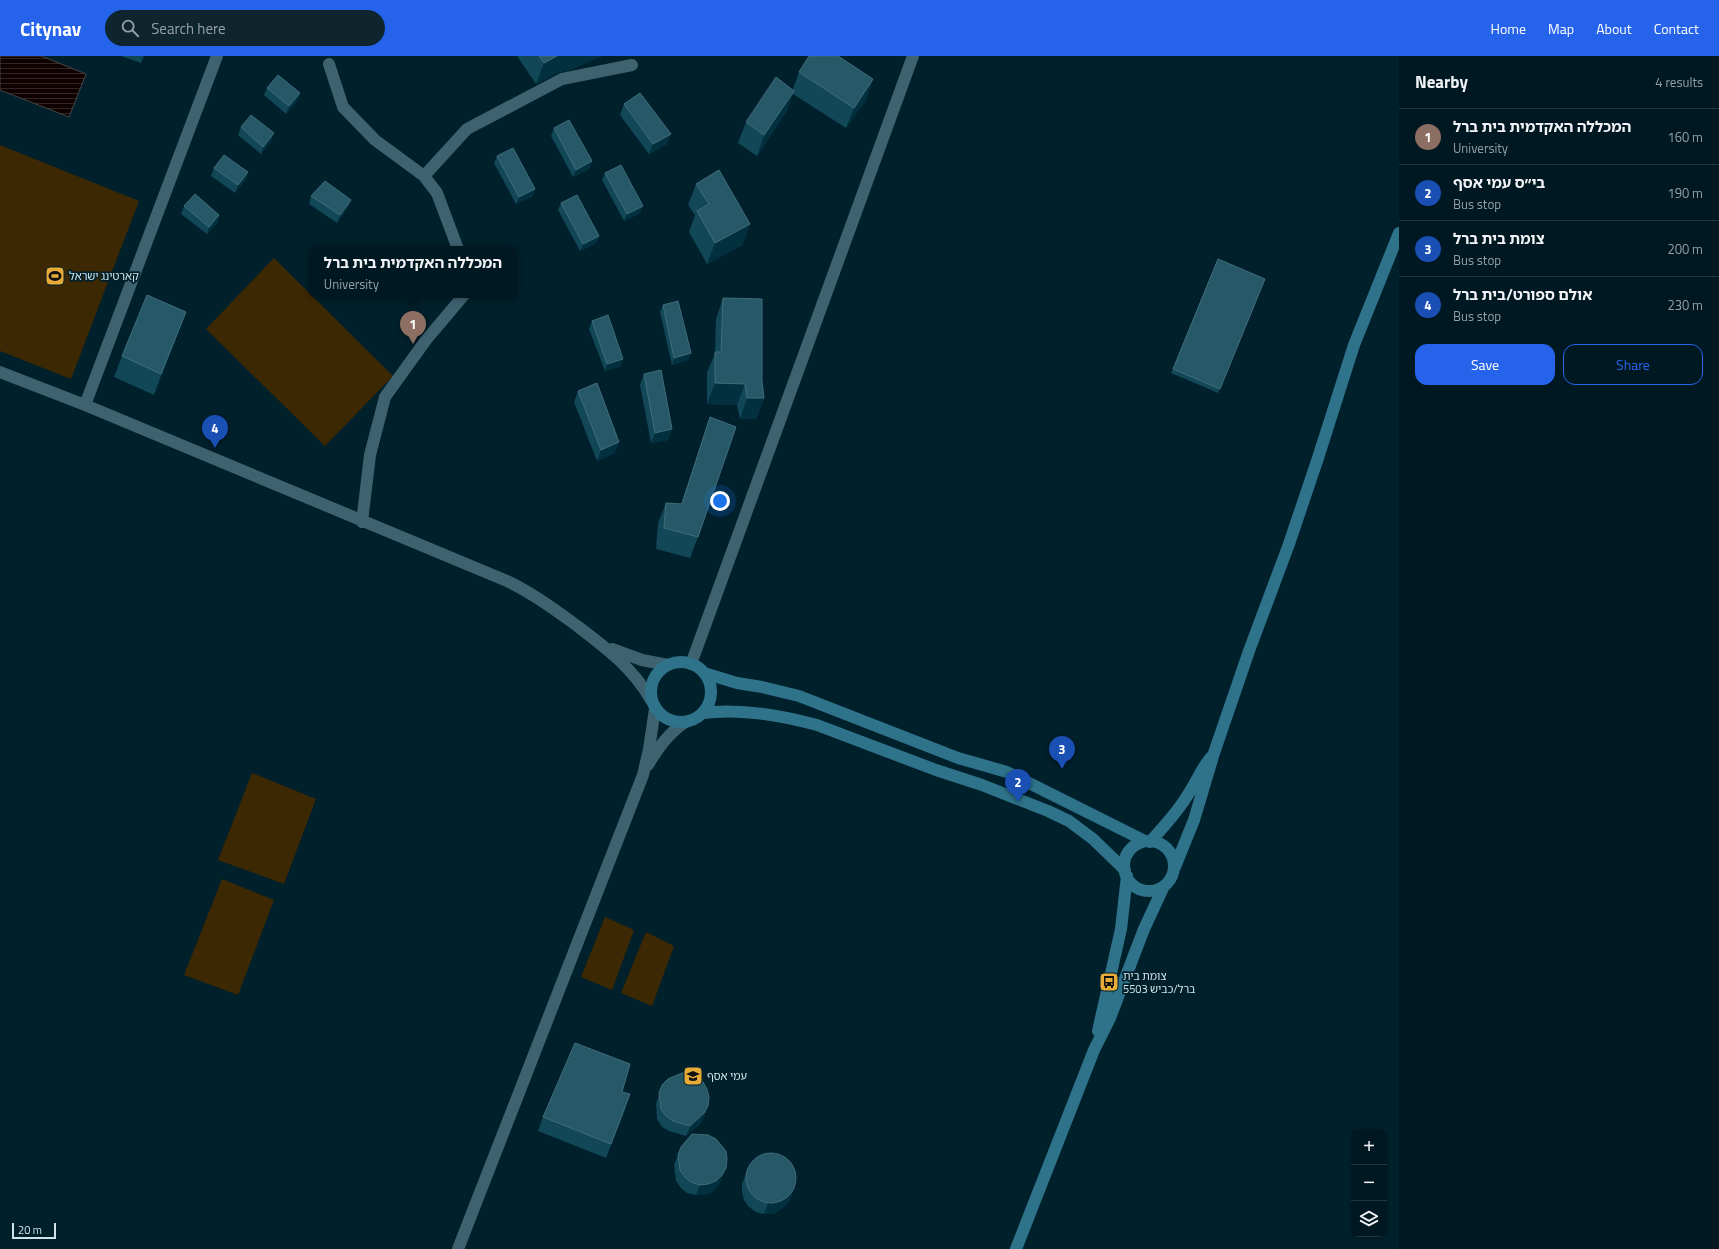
<!DOCTYPE html>
<html lang="en">
<head>
<meta charset="utf-8">
<style>
	body { margin:0; font-family:"Titillium Web","Noto Sans Hebrew",sans-serif; background:#0e252e; color:#f1f3f6 }
	.controls { position:absolute; right:12px; bottom:12px; display:grid; overflow:hidden; border-radius:8px; box-shadow:0 1px 3px #0004 }
	.controls button { width:36px; height:36px; display:grid; place-items:center; padding:0; border:0; border-bottom:1px solid #22373f; background:#001821; color:#f1f3f6; font:20px sans-serif }
	.scale { position:absolute; left:12px; bottom:10px; width:44px; box-sizing:border-box; padding-left:4px; border:2px solid #d0e3eb; border-top:0; font-size:11px; line-height:14px; white-space:nowrap; color:#d0e3eb; -webkit-text-stroke:3px #00202c; paint-order:stroke }
	.you { position:absolute; left:720px; top:445px; width:14px; height:14px; margin:-10px; border:3px solid #fff; border-radius:50%; background:#1a73e8; box-shadow:0 0 0 6px #1a73e833 }
	.badge { display:grid; place-items:center; width:26px; height:26px; border-radius:50%; background:#2563eb; color:#fff; font-size:13px; font-weight:700 }
	.pin { position:absolute; translate:-50% -33px; filter:drop-shadow(0 1px 2px #0008) }
	.pin::after { content:''; position:absolute; top:21px; width:14px; height:12px; background:inherit; clip-path:polygon(0 0,100% 0,50% 100%) }
	.popup { position:absolute; left:309px; top:190px; width:208px; height:52px; box-sizing:border-box; display:grid; place-content:center; border-radius:8px; background:#001821; filter:drop-shadow(0 1px 3px #0005); font-size:13px; white-space:nowrap; color:#95a0a5 }
	.popup b { font-size:15px; color:#f1f3f6 }
	.popup::after { content:''; position:absolute; left:50%; top:100%; margin-left:-8px; border:8px solid transparent; border-top-color:#001821 }
	.list { margin:0; padding:0; list-style:none }
	h2 { display:flex; justify-content:space-between; align-items:center; height:52px; margin:0; padding:0 16px; font-size:17px }
	h2 small { font-size:13px; font-weight:400; color:#95a0a5 }
	.list li { display:grid; grid-template-columns:26px 1fr auto; gap:12px; align-items:center; box-sizing:border-box; height:56px; padding:0 16px; border-top:1px solid #22373f }
	.list b { display:block; font-size:15px; white-space:nowrap }
	.list p { margin:0; font-size:13px; white-space:nowrap; color:#95a0a5 }
	.list em { font-size:13px; font-style:normal; color:#95a0a5 }
	.actions { display:flex; gap:8px; padding:12px 16px }
	.actions a { flex:1; padding:9px 0; border:1px solid #2563eb; border-radius:12px; text-align:center; font-size:14px; color:#2563eb }
	.actions .main { background:#2563eb; color:#fff }
	.icon { flex:none; width:22px; height:22px; fill:none; stroke:currentColor; stroke-width:2; stroke-linecap:round; stroke-linejoin:round }
	.map { position:relative; flex:none; width:1399px; height:1193px; overflow:hidden }
	header { display:flex; align-items:center; gap:24px; box-sizing:border-box; height:56px; padding:0 20px; background:#2563eb; color:#fff }
	header strong { font-size:19px }
	nav { display:flex; gap:22px; margin-inline-start:auto; font-size:14px }
	.search { width:280px; height:36px; background:#0e252e; display:flex; align-items:center; gap:10px; box-sizing:border-box; padding:0 14px; border-radius:22px; color:#95a0a5; font-size:15px }
	main { display:flex }
	aside { flex:1; background:#001821 }
	.map>svg:first-child { display:block }
	.pitch { fill:#3c2803 }
	.water { fill:url(#water-rules); stroke:#494546 }
	.lines { fill:none; stroke-linecap:round; stroke-linejoin:round }
	.street { stroke:#3e626f; stroke-width:12 }
	.secondary { stroke:#2e7389; stroke-width:12 }
	.wall { fill:#114757 }
	.shaded-wall { fill:#02303f }
	.building { fill:#265867; stroke:#406d7c }
	.labels { text-anchor:middle; stroke-width:3.5; stroke-linejoin:round; paint-order:stroke }
	.poi-label { font-size:11px; fill:#d0e3eb; stroke:#00202c; text-anchor:start }
</style>
</head>
<body>
<header>
<strong>Citynav</strong>
<div class="search"><svg class="icon" aria-label="search" viewBox="0 0 24 24"><circle cx="10" cy="10" r="6"/><path d="M15 15l6 6"/></svg>Search here</div>
<nav><a>Home</a><a>Map</a><a>About</a><a>Contact</a></nav>
</header>
<main>
<div class="map">
<svg width="1399" height="1193" viewBox="0 0 1399 1193">
	<defs>
		<pattern id="water-rules" width="6" height="5" patternUnits="userSpaceOnUse"><rect width="6" height="5" fill="#0f0100"/><path d="M0 2.5h6" fill="none" stroke="#312625"/></pattern>
	</defs>
	<rect width="100%" height="100%" fill="#00202c"/>
	<path class="pitch" d="M0,89L139,145L71,323L0,295Z
		M274,202L393,320L325,390L206,273Z
		M252,717L316,743L284,828L218,804Z
		M222,823L274,844L238,939L184,919Z
		M605,861L634,874L612,934L581,921Z
		M646,876L674,890L652,950L621,937Z"/>
	<path class="water" d="M0,0H41L86,18L69,61L0,34Z"/>
	<g class="lines">
		<path class="street" d="M329,8L343,51L375,84L424,120L437,137L458,193
			M424,120L467,73L562,23L632,9
			M0,316L85,349L507,525C532,537 554,553 576,569C605,591 633,612 651,644
			M85,349L217,0
			M362,466L370,399L385,341L426,284L464,239
			M612,593L642,604L668,609
			M691,608L913,0
			M648,709C658,692 668,678 685,666
			M458,1193L643,719L649,693L655,653"/>
		<path class="secondary" d="M651 636a30 30 0 1 1 60 0a30 30 0 1 1-60 0Z
			M704,617L737,627L762,631L799,640L958,702L1007,716L1145,785
			M703,657C741,652 780,659 817,669L936,714L982,729L1048,755L1069,765L1093,783L1125,814
			M1124 810a25 25 0 1 1 50 0a25 25 0 1 1-50 0Z
			M1150,786C1163,771 1177,757 1187,740C1196,727 1201,713 1211,701
			M1175,811L1194,764L1214,697L1249,595L1289,488L1318,402L1354,289L1399,177
			M1098,975L1121,873L1127,820
			M1016,1193L1094,994L1110,962L1144,873L1164,830"/>
	</g>
	<path class="wall" d="M121,0H144L141,7Z
		M517,0H601L570,14L559,16L536,28Z
		M799,16L873,23L866,44L846,72L793,38L786,56L757,100L738,87L746,66L793,33Z
		M267,32L300,37L297,45L286,58L264,39Z
		M624,48L667,88L649,98L620,59Z
		M241,71L272,84L261,98L238,79Z
		M554,72L592,105L589,113L573,121L551,80Z
		M497,100L535,133L532,140L516,148L494,107Z
		M214,112L246,123L235,137L211,120Z
		M605,117L643,150L640,157L624,165L602,124Z
		M696,128L750,168L742,189L707,208L689,176L695,159L688,149Z
		M311,140L351,144L348,151L337,167L309,148Z
		M561,147L599,180L596,187L580,195L558,154Z
		M184,150L219,159L217,167L207,178L181,158Z
		M1218,203L1265,223L1218,337L1171,317Z
		M723,242L762,325L764,342L756,363H740L737,349L707,348V317L715,297L716,263Z
		M663,249L691,297L688,304L672,309L660,256Z
		M186,256L178,277L154,339L114,321L122,300Z
		M592,265L621,310L605,315L589,273Z
		M644,318L668,384L651,387L640,329Z
		M578,335L615,397L597,405L574,346Z
		M710,361L698,481L690,502L656,493L658,467L666,447L681,448Z
		M662,1029L708,1050L704,1061L700,1068L686,1080L669,1075L662,1071L657,1063L656,1048Z
		M622,1036L625,1053L606,1102L538,1075L543,1061Z
		M681,1091L726,1112L722,1122L718,1130L712,1136L704,1139H696L687,1137L681,1132L676,1125L674,1109Z
		M749,1110L795,1130L791,1141L787,1148L780,1154L773,1158H764L756,1156L749,1151L744,1144L742,1136V1128Z"/>
	<path class="shaded-wall" d="M557,0H601L570,14L559,16L536,28L544,7Z
		M873,23L866,44L846,72L854,52Z
		M794,35L786,56L757,100L764,79Z
		M300,37L297,45L286,58L289,50Z
		M274,77L272,84L261,98L263,91Z
		M671,78L667,88L649,98L653,88Z
		M592,105L589,113L573,121L576,114Z
		M248,116L246,123L235,137L238,129Z
		M535,133L532,140L516,148L519,141Z
		M351,144L348,151L337,167L340,159Z
		M643,150L640,157L624,165L627,158Z
		M219,159L217,167L207,178L209,171Z
		M750,168L742,189L707,208L715,187Z
		M599,180L596,187L580,195L583,188Z
		M186,256L178,277L154,339L161,318Z
		M691,297L688,304L672,309L674,302Z
		M623,303L621,310L605,315L607,308Z
		M715,327L745,328L737,349L707,348Z
		M747,342H764L756,363H740Z
		M672,373L668,384L651,387L655,377Z
		M619,386L615,397L597,405L601,394Z
		M630,1038L625,1053L606,1102L611,1088Z
		M708,1050L704,1061L700,1068L686,1080L690,1070Z
		M726,1112L722,1122L718,1130L712,1136L704,1139H696L700,1129Z
		M795,1130L791,1141L787,1148L780,1154L773,1158H764L768,1147Z"/>
	<path class="building" d="M539,0H557L544,7Z
		M809,0H838L873,23L854,52L799,16Z
		M278,19L300,37L289,50L267,32Z
		M776,21L794,35L764,79L746,66Z
		M640,37L671,78L653,88L624,48Z
		M251,59L274,77L263,91L241,71Z
		M569,64L592,105L576,114L554,72Z
		M513,92L535,133L519,141L497,100Z
		M224,99L248,116L238,129L214,112Z
		M621,109L643,150L627,158L605,117Z
		M719,114L750,168L715,187L697,155L709,148L696,128Z
		M325,125L351,144L340,159L311,140Z
		M195,138L219,159L209,171L184,150Z
		M577,139L599,180L583,188L561,147Z
		M1218,203L1265,223L1220,333L1173,313Z
		M147,239L186,256L161,318L122,300Z
		M723,242L762,243V325L764,342H747L745,328L715,327V296H721Z
		M678,245L691,297L674,302L663,249Z
		M608,259L623,303L607,308L592,265Z
		M661,314L672,373L655,377L644,318Z
		M597,327L619,386L601,394L578,335Z
		M710,361L736,371L698,481L664,472L666,447L682,448Z
		M575,987L630,1008L622,1036L630,1038L611,1088L543,1061Z
		M682,1017L690,1018L697,1021L703,1026L707,1033L709,1041L708,1050L704,1057L690,1070L673,1065L666,1060L661,1053L659,1037L662,1029L668,1023Z
		M692,1078L708,1079L716,1083L726,1095L727,1103L726,1112L722,1119L716,1125L708,1128L700,1129L691,1126L685,1121L680,1114L678,1099L681,1091Z
		M746 1122a25 25 0 1 1 50 0a25 25 0 1 1-50 0Z"/>
	<defs>
		<symbol id="stadium-square" viewBox="-11 -11 22 22"><rect x="-9" y="-9" width="18" height="18" rx="4" fill="#e9ab38" stroke="#00202c"/><path d="M0-5a6.5 5 0 1 0 0 10a6.5 5 0 1 0 0-10ZM-3.5-1.8h7v3.6h-7Z" fill="#111"/></symbol>
		<symbol id="bus-square" viewBox="-11 -11 22 22"><rect x="-9" y="-9" width="18" height="18" rx="4" fill="#e9ab38" stroke="#00202c"/><path d="M-5-6H5V4H4V6H2V4H-2V6H-4V4H-5ZM-3.5-4V0h7V-4ZM-3.5 1.2v1.5H-2V1.2ZM2 1.2v1.5H3.5V1.2Z" fill="#111"/></symbol>
		<symbol id="school-square" viewBox="-11 -11 22 22"><rect x="-9" y="-9" width="18" height="18" rx="4" fill="#e9ab38" stroke="#00202c"/><path d="M0-5L7-2L0 1L-7-2ZM-4 1L0 2.5L4 1V4Q0 6-4 4Z" fill="#111"/></symbol>
	</defs>
	<g fill-rule="evenodd">
		<use href="#stadium-square" x="44" y="209" width="22" height="22"/>
		<use href="#bus-square" x="1098" y="915" width="22" height="22"/>
		<use href="#school-square" x="682" y="1009" width="22" height="22"/>
	</g>
	<g class="labels">
		<g class="poi-label">
			<text x="69" y="224">קארטינג ישראל</text>
			<text x="1123" y="924">צומת בית<tspan x="1123" dy="13">ברל/כביש 5503</tspan></text>
			<text x="707" y="1024">עמי אסף</text>
		</g>
	</g>
</svg>
<div class="controls">
<button>+</button>
<button>−</button>
<button><svg class="icon" aria-label="layers" viewBox="0 0 24 24"><path d="M12 4l9 5-9 5-9-5zM3 14l9 5 9-5"/></svg></button>
</div>
<div class="scale">20 m</div>
<div class="you"></div>
<div class="pin badge" style="left:413px;top:288px;background:#8d6e63">1</div>
<div class="popup"><b>המכללה האקדמית בית ברל</b>University</div>
<div class="pin badge" style="left:1018px;top:746px;background:#1a4fb4">2</div>
<div class="pin badge" style="left:1062px;top:713px;background:#1a4fb4">3</div>
<div class="pin badge" style="left:215px;top:392px;background:#1a4fb4">4</div>
</div>
<aside>
<h2>Nearby<small>4 results</small></h2>
<ul class="list">
<li><span class="badge" style="background:#8d6e63">1</span><div><b>המכללה האקדמית בית ברל</b><p>University</p></div><em>160 m</em></li>
<li><span class="badge" style="background:#1a4fb4">2</span><div><b>בי״ס עמי אסף</b><p>Bus stop</p></div><em>190 m</em></li>
<li><span class="badge" style="background:#1a4fb4">3</span><div><b>צומת בית ברל</b><p>Bus stop</p></div><em>200 m</em></li>
<li><span class="badge" style="background:#1a4fb4">4</span><div><b>אולם ספורט/בית ברל</b><p>Bus stop</p></div><em>230 m</em></li>
</ul>
<div class="actions"><a class="main">Save</a><a>Share</a></div>
</aside>
</main>
</body>
</html>
